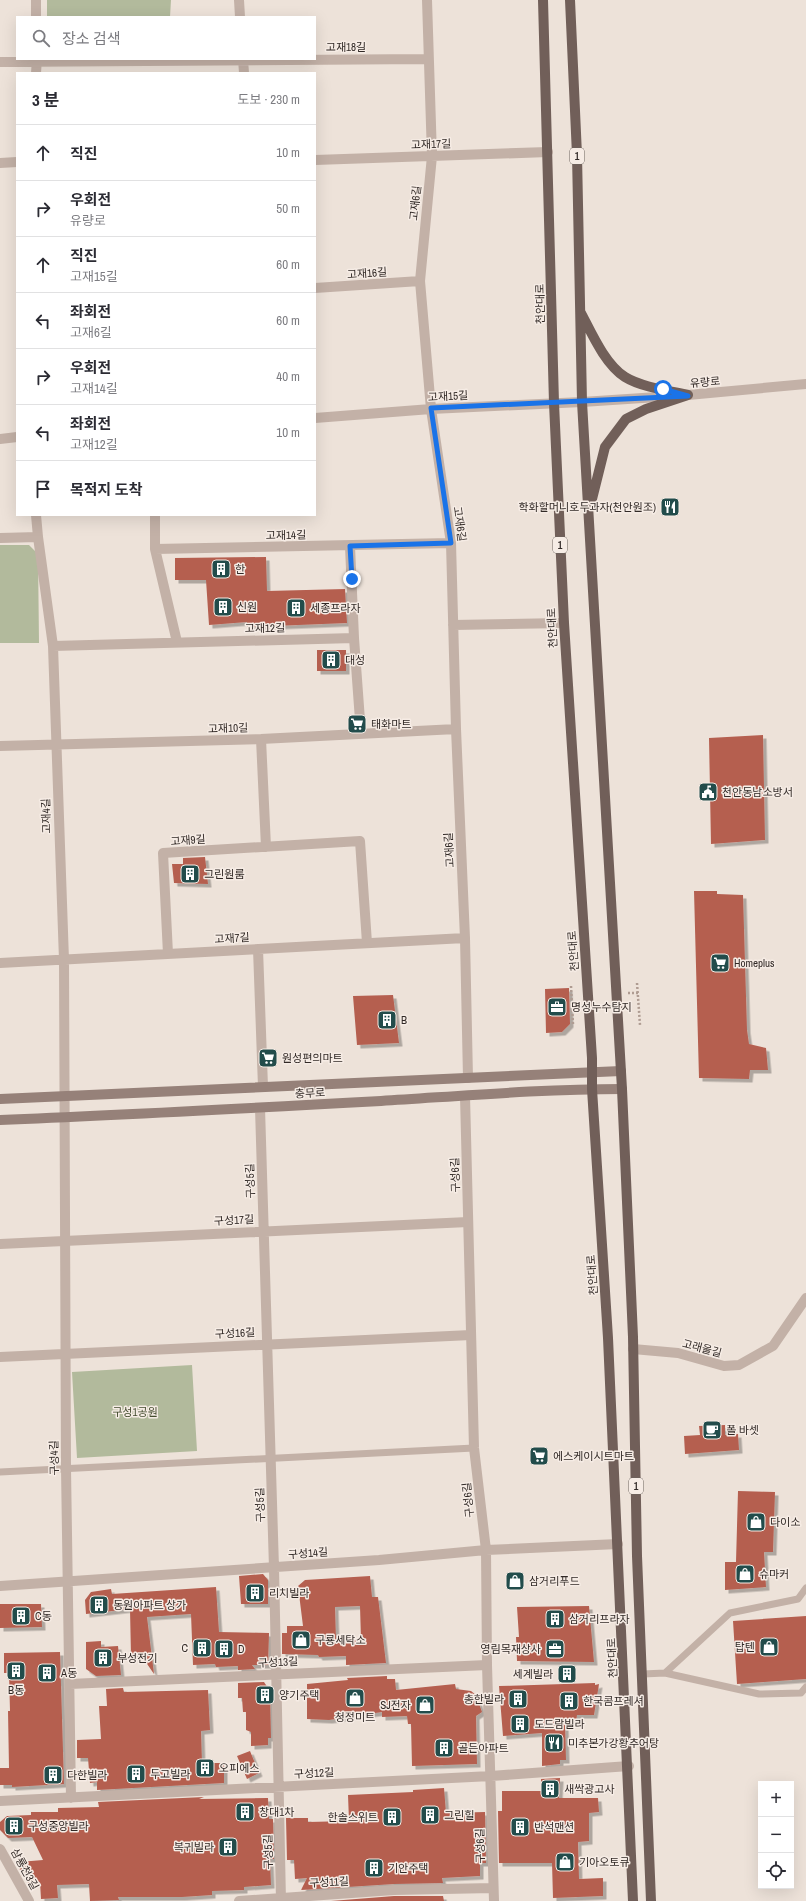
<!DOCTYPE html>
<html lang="ko">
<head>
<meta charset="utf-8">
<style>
	body { margin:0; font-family:"Archivo Narrow","Noto Sans KR",sans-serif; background:#f7f7f7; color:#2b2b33 }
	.controls { position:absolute; right:12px; bottom:12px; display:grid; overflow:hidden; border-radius:0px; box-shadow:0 4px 16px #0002 }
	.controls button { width:36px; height:36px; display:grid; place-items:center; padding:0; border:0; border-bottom:1px solid #e1e1e2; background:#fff; color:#2b2b33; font:20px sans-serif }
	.stop { position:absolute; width:12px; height:12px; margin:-9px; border:3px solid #1a73e8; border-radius:50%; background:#fff }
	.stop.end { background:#1a73e8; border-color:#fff; box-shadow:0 1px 4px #0008 }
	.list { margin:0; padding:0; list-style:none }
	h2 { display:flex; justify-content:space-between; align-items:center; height:52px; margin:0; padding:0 16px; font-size:17px }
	h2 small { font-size:13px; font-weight:400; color:#7c7c81 }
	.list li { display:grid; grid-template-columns:26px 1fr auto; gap:12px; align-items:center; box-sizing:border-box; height:56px; padding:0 16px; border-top:1px solid #e1e1e2 }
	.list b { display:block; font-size:15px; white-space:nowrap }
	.list p { margin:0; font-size:13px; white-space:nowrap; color:#7c7c81 }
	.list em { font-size:13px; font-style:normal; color:#7c7c81 }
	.icon { flex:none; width:22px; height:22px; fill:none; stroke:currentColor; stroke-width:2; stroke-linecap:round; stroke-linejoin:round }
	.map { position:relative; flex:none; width:806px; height:1901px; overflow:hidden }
	.search { position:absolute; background:#fff; box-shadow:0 4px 16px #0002; left:16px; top:16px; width:300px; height:44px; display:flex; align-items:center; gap:10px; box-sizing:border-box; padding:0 14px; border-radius:0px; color:#7c7c81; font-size:15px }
	.panel { position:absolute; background:#fff; box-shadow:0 4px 16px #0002; left:16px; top:72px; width:300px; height:444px; border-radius:0px }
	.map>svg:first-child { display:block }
	.green { fill:#b2ba9c }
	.building { fill:#b55f50; fill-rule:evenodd; filter:url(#shadow) }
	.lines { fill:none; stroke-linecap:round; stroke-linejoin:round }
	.path { stroke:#af9c92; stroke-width:2.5; stroke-dasharray:2 2; stroke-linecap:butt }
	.service { stroke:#c3b1a7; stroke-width:7 }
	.minor { stroke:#c3b1a7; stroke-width:10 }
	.tertiary { stroke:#c3b1a7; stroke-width:10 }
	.secondary { stroke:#968179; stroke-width:10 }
	.primary { stroke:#715f59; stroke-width:10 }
	.route { stroke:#1a73e8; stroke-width:5 }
	.labels { text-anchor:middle; stroke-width:3; stroke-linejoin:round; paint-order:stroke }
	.shield { fill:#f6ece5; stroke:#6c645f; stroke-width:1 }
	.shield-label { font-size:10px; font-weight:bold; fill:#312926 }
	.street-label { font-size:11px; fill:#312926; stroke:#f6ece5 }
	.poi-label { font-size:11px; fill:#312926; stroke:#f6ece5; text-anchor:start }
	.park-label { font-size:11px; fill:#434c2e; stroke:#f6ece5 }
</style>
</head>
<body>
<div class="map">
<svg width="806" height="1901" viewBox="0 0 806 1901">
	<defs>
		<filter id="shadow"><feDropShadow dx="3.5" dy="3.5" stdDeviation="0" flood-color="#0004"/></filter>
	</defs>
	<rect width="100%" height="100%" fill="#ede2d9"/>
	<path class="green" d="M47,0H171L170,17H47Z
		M0,545H29L38,554L39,643H0Z
		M192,1365L197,1451L77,1458L72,1372Z"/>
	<path class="building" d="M266,557L267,591L345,589L347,623L247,627V622L209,625L206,580H175V558Z
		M317,650H346V671H317Z
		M763,735L765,840L711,844L709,738Z
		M205,857L208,884L174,883L172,864H183V858Z
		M694,891H717V894L743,895L747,1030L749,1044L766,1048L768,1070H750L749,1079L699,1078Z
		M569,988L570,1024L562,1032L546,1033L545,989Z
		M393,995L399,1043L357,1045L353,996Z
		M725,1425V1435L738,1434L739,1450L685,1454L684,1436L700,1435L699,1426Z
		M738,1491L775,1492L773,1552H764L766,1587L725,1590V1562H736Z
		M263,1574L268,1580V1604H241L239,1576Z
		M370,1576L372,1597H378L386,1663L346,1665V1656L319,1657L318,1655L282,1654V1633H287V1626H303L298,1586L305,1580ZM360,1606L361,1640H336L335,1607Z
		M216,1587L219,1632L269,1633L268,1665H252L255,1669L238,1670V1666L216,1667L215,1664L193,1665L191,1614L147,1617L154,1674L141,1655L131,1656L130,1609L86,1614L85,1600L91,1592L111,1589L112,1594Z
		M0,1604H41L42,1627L0,1628Z
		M589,1606L594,1662L517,1661L516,1637H519L517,1607Z
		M806,1616V1679L737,1684L733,1621Z
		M101,1641V1647L118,1646L121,1675L96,1676L86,1669V1642Z
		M60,1652L64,1784L12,1787V1785H0V1768H9L8,1711H10L9,1673H4V1653Z
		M387,1676V1679H395L396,1690L455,1684L456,1689L471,1691L476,1695L482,1712L476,1716L477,1764L412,1766L411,1724H408L407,1716L382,1717V1712L329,1720L307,1719V1684L348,1680L347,1678Z
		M264,1682L270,1691L271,1738H268V1745L251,1746V1732L246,1730V1712H243L242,1698H238V1683Z
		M595,1683V1685L599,1684L594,1715H577L576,1722H565L566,1760H560V1764L542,1766V1733L503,1736L499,1686Z
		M123,1688L124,1692L208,1690L210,1730L201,1731L202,1763H224V1783L97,1790V1782L90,1783L88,1758H77V1740L101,1739L99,1706H107L106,1689Z
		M250,1751L259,1773L247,1779L237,1756Z
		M560,1778L559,1798H598L599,1812L589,1813V1841L578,1842L579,1879L603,1878V1896L553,1898L552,1863H499L498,1811H502V1791H541V1779Z
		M444,1788L446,1813L485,1812L486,1863H480V1876L442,1878L443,1883L394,1884L301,1890L307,1878L295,1879L294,1860H287L286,1818H308V1822L349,1821L348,1795L413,1792V1790Z
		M204,1797L199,1799L268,1798L269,1819H273L274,1859H270L271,1885L244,1887V1890L212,1891V1895L182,1897H118L119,1900L90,1901L89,1884L57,1885L58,1898L41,1899L40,1882L28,1883L27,1877L22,1876L20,1871L19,1862L43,1860L32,1837L8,1838L0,1830V1822L7,1816L31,1815V1812H58V1808L99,1807L98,1802Z
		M394,1896H443L444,1901H331Z"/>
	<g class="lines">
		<path class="path" d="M637,983L640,1025
			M571,986L573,1024
			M628,993H638"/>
		<path class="service" d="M0,1472L474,1448
			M665,1673L730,1613L798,1599L806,1588
			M643,1674L665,1673L759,1694L801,1693L806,1687"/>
		<path class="minor" d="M36,0V17
			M239,0L240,17
			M427,0L432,156L420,281L431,409L451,543L456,729L465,938L468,1078
			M243,59L244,73
			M0,62L427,59
			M36,73L37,59
			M315,160L548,152
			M0,163L17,162
			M315,288L420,281
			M315,418L431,409L582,402
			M0,439L17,437
			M36,515L38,537L53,646L64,960L66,1468L71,1798
			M155,515V549L177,642
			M0,538L38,537
			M350,546L354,638L361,734
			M155,549L451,543
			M453,625L564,623
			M53,646L354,638
			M261,739L266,847
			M0,746L261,739L456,729
			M258,949L263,1087
			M168,954L163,853L360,841L367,943
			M0,963L465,938
			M465,1096L474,1448L486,1550L487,1665L494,1901
			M260,1108L274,1568L281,1901
			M0,1244L468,1222
			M633,1349L678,1353L724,1366L739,1365L773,1346L806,1298
			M0,1357L471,1335
			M0,1586L379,1560L486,1550L618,1544
			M70,1684L487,1665
			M0,1801L491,1776L629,1766
			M0,1849L29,1901
			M239,1901L394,1890L493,1888"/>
		<path class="tertiary" d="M582,402L688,395L806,384"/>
		<path class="secondary" d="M0,1099L621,1071
			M0,1120C127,1115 254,1108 381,1101C462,1096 541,1089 622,1089"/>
		<path class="primary" d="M543,0L554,403L564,623L592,1058V1089L608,1338L633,1901
			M570,0L577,155L582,402L622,1089L633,1337L637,1556L651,1901
			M581,313C592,334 605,364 625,377C641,387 670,391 688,395
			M590,507L605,447L626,419L646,409L688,395"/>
	</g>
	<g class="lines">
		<path class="route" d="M352,579L350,546L451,543L431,408L688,396L663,389"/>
	</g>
	<defs>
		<symbol id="restaurant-square" viewBox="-11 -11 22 22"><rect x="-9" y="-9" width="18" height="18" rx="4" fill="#224c4b" stroke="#f6ece5"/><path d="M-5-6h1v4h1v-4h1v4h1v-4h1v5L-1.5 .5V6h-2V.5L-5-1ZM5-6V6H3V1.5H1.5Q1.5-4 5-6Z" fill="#fff"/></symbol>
		<symbol id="building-square" viewBox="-11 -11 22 22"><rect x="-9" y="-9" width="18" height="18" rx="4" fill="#224c4b" stroke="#f6ece5"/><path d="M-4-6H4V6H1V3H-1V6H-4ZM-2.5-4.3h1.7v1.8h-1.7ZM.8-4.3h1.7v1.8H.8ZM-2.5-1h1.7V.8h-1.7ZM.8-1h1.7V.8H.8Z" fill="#fff"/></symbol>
		<symbol id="supermarket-square" viewBox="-11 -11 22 22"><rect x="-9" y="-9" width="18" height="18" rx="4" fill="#224c4b" stroke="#f6ece5"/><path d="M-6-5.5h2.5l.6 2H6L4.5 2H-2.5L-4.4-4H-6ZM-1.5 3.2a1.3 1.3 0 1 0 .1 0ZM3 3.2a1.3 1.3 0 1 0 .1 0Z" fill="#fff"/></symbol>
		<symbol id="civic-square" viewBox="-11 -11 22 22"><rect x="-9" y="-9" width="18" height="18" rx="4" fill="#224c4b" stroke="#f6ece5"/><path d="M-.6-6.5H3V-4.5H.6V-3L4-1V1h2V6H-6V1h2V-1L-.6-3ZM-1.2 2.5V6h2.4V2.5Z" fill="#fff"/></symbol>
		<symbol id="office-square" viewBox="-11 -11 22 22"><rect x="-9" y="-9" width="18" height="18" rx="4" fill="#224c4b" stroke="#f6ece5"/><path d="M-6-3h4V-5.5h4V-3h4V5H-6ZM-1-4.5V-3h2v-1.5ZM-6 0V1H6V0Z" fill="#fff"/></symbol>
		<symbol id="cafe-square" viewBox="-11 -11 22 22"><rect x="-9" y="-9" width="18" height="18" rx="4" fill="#224c4b" stroke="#f6ece5"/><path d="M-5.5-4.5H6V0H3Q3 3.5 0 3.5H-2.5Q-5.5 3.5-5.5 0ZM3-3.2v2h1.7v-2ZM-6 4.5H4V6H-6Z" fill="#fff"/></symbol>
		<symbol id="shop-square" viewBox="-11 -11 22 22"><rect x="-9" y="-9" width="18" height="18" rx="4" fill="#224c4b" stroke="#f6ece5"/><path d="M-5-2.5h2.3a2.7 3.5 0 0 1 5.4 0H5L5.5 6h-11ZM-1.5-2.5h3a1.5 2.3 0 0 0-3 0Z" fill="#fff"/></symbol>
	</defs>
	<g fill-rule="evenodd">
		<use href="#restaurant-square" x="659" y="496" width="22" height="22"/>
		<use href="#building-square" x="210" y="558" width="22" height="22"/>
		<use href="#building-square" x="212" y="596" width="22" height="22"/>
		<use href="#building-square" x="285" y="597" width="22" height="22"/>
		<use href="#building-square" x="320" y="649" width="22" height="22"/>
		<use href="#supermarket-square" x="346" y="713" width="22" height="22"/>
		<use href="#civic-square" x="697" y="781" width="22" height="22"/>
		<use href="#building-square" x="179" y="863" width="22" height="22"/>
		<use href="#supermarket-square" x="709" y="952" width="22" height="22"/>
		<use href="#office-square" x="546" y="996" width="22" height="22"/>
		<use href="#building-square" x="376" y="1009" width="22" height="22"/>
		<use href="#supermarket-square" x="257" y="1047" width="22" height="22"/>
		<use href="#cafe-square" x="701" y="1419" width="22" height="22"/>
		<use href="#supermarket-square" x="528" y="1445" width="22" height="22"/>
		<use href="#shop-square" x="745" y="1511" width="22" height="22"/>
		<use href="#shop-square" x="734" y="1563" width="22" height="22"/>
		<use href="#shop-square" x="504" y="1570" width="22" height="22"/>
		<use href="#building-square" x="244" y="1582" width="22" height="22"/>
		<use href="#building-square" x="88" y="1594" width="22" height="22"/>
		<use href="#building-square" x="10" y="1605" width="22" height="22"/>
		<use href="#building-square" x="544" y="1608" width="22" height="22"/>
		<use href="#shop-square" x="290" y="1629" width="22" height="22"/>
		<use href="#shop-square" x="758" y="1636" width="22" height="22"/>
		<use href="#building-square" x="191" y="1637" width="22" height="22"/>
		<use href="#building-square" x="213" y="1638" width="22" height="22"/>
		<use href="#office-square" x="544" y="1638" width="22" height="22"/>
		<use href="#building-square" x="92" y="1647" width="22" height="22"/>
		<use href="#building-square" x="5" y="1660" width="22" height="22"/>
		<use href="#building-square" x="36" y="1662" width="22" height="22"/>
		<use href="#building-square" x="556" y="1663" width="22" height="22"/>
		<use href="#building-square" x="254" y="1684" width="22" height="22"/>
		<use href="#shop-square" x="344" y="1687" width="22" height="22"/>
		<use href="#building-square" x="507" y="1688" width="22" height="22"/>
		<use href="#building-square" x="558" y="1690" width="22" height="22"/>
		<use href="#shop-square" x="414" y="1694" width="22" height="22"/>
		<use href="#building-square" x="509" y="1713" width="22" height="22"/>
		<use href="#restaurant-square" x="543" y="1732" width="22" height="22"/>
		<use href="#building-square" x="433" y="1737" width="22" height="22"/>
		<use href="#building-square" x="194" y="1757" width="22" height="22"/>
		<use href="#building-square" x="125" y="1763" width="22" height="22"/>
		<use href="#building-square" x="42" y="1764" width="22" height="22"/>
		<use href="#building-square" x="539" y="1778" width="22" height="22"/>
		<use href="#building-square" x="234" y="1801" width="22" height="22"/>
		<use href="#building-square" x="419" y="1804" width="22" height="22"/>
		<use href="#building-square" x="381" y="1806" width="22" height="22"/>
		<use href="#building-square" x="3" y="1815" width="22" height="22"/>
		<use href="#building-square" x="509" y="1816" width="22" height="22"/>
		<use href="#building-square" x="217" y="1836" width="22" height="22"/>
		<use href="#shop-square" x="554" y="1851" width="22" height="22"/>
		<use href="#building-square" x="363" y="1857" width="22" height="22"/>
	</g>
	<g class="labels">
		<g class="shield">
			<rect x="570" y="148" width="14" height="16" rx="3"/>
			<rect x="553" y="537" width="14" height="16" rx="3"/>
			<rect x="629" y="1478" width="14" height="16" rx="3"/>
		</g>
		<g class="shield-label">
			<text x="577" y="160">1</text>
			<text x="560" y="549">1</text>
			<text x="636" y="1490">1</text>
		</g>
		<g class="street-label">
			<text x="346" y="51">고재18길</text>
			<text transform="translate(431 144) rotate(-2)" y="4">고재17길</text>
			<text transform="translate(415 203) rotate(-84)" y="4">고재6길</text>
			<text transform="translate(367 273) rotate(-4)" y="4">고재16길</text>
			<text transform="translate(540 304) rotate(-91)" y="4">천안대로</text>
			<text transform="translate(705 382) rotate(-5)" y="4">유량로</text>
			<text transform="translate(448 396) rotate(-3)" y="4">고재15길</text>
			<text transform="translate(460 524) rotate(82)" y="4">고재6길</text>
			<text transform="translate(286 535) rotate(-1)" y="4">고재14길</text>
			<text transform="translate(265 628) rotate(-1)" y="4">고재12길</text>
			<text transform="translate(552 628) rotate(-93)" y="4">천안대로</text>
			<text transform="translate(228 728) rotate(-2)" y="4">고재10길</text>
			<text transform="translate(46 816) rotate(-92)" y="4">고재4길</text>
			<text transform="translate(188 840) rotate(-4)" y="4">고재9길</text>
			<text transform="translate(449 850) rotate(-93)" y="4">고재6길</text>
			<text transform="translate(232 938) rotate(-3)" y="4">고재7길</text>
			<text transform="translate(573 951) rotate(-94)" y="4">천안대로</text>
			<text transform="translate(310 1093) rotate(-3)" y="4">충무로</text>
			<text transform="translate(455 1175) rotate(-92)" y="4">구성6길</text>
			<text transform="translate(250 1181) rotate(-92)" y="4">구성5길</text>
			<text transform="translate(234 1220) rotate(-3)" y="4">구성17길</text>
			<text transform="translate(592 1275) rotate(-94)" y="4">천안대로</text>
			<text transform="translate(235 1333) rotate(-3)" y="4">구성16길</text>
			<text transform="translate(702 1348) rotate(15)" y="4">고래울길</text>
			<text transform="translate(54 1458) rotate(-91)" y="4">구성4길</text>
			<text transform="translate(468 1500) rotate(-96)" y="4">구성6길</text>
			<text transform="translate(260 1505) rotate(-92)" y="4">구성5길</text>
			<text transform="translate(308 1553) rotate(-4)" y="4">구성14길</text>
			<text transform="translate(612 1658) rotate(-93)" y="4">천안대로</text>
			<text transform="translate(278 1662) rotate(-3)" y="4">구성13길</text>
			<text transform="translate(314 1773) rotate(-3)" y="4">구성12길</text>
			<text transform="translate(480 1846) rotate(-91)" y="4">구성6길</text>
			<text transform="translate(268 1852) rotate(-91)" y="4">구성5길</text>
			<text transform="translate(25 1869) rotate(61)" y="4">삼룡천3길</text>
			<text transform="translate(329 1882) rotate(-3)" y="4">구성11길</text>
		</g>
		<g class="poi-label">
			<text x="656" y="511" text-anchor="end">학화할머니호두과자(천안원조)</text>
			<text x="235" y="573">한</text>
			<text x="237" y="611">신원</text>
			<text x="310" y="612">세종프라자</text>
			<text x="345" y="664">대성</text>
			<text x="371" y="728">태화마트</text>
			<text x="722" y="796">천안동남소방서</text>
			<text x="204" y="878">그린원룸</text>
			<text x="734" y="967">Homeplus</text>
			<text x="571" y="1011">명성누수탐지</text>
			<text x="401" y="1024">B</text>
			<text x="282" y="1062">원성편의마트</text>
			<text x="726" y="1434">폴 바셋</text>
			<text x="553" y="1460">에스케이시트마트</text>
			<text x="770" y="1526">다이소</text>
			<text x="759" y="1578">슈마커</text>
			<text x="529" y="1585">삼거리푸드</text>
			<text x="269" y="1597">리치빌라</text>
			<text x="113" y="1609">동원아파트 상가</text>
			<text x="35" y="1620">C동</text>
			<text x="569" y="1623">삼거리프라자</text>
			<text x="315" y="1644">구룡세탁소</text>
			<text x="755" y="1651" text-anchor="end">탑텐</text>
			<text x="188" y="1652" text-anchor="end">C</text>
			<text x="238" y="1653">D</text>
			<text x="541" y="1653" text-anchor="end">영림목재상사</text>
			<text x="117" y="1662">부성전기</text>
			<text x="61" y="1677">A동</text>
			<text x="553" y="1678" text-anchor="end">세계빌라</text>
			<text x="16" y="1694" text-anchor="middle">B동</text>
			<text x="279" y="1699">양기주택</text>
			<text x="504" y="1703" text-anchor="end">총한빌라</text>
			<text x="583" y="1705">한국콤프레셔</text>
			<text x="411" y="1709" text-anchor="end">SJ전자</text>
			<text x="355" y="1721" text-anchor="middle">청정미트</text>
			<text x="534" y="1728">도드람빌라</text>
			<text x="568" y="1747">미추본가강황추어탕</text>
			<text x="458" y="1752">골든아파트</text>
			<text x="219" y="1772">오피에스</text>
			<text x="150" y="1778">두고빌라</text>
			<text x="67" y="1779">다한빌라</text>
			<text x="564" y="1793">새싹광고사</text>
			<text x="259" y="1816">창대1차</text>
			<text x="444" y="1819">그린힐</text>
			<text x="378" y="1821" text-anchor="end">한솔스위트</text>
			<text x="28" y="1830">구성중앙빌라</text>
			<text x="534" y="1831">반석맨션</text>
			<text x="214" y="1851" text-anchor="end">복귀빌라</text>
			<text x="579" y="1866">기아오토큐</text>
			<text x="388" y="1872">기안주택</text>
		</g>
		<g class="park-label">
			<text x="135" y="1416">구성1공원</text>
		</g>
	</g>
</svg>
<div class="controls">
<button>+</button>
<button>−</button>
<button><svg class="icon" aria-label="locate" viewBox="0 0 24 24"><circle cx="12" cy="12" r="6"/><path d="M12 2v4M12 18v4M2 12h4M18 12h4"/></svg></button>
</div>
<div class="stop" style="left:663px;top:389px"></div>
<div class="stop end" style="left:352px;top:579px"></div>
<div class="search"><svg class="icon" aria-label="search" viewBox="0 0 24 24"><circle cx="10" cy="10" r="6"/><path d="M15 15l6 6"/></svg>장소 검색</div>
<section class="panel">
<h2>3 분<small>도보 · 230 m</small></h2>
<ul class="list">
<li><svg class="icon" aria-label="ahead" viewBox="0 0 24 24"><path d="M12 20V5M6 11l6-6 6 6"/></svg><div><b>직진</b></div><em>10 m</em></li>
<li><svg class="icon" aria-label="right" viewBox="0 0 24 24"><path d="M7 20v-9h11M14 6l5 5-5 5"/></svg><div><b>우회전</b><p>유량로</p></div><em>50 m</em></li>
<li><svg class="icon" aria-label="ahead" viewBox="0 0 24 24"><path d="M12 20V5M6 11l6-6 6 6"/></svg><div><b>직진</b><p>고재15길</p></div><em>60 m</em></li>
<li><svg class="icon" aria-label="left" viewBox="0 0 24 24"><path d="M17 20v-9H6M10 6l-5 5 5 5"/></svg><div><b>좌회전</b><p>고재6길</p></div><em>60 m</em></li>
<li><svg class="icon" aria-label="right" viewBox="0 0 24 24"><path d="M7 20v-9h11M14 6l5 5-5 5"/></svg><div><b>우회전</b><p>고재14길</p></div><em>40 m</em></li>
<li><svg class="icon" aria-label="left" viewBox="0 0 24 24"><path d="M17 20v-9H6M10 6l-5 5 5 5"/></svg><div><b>좌회전</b><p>고재12길</p></div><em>10 m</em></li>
<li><svg class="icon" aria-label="arrive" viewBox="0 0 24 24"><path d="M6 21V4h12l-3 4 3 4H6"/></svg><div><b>목적지 도착</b></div></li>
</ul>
</section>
</div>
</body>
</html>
